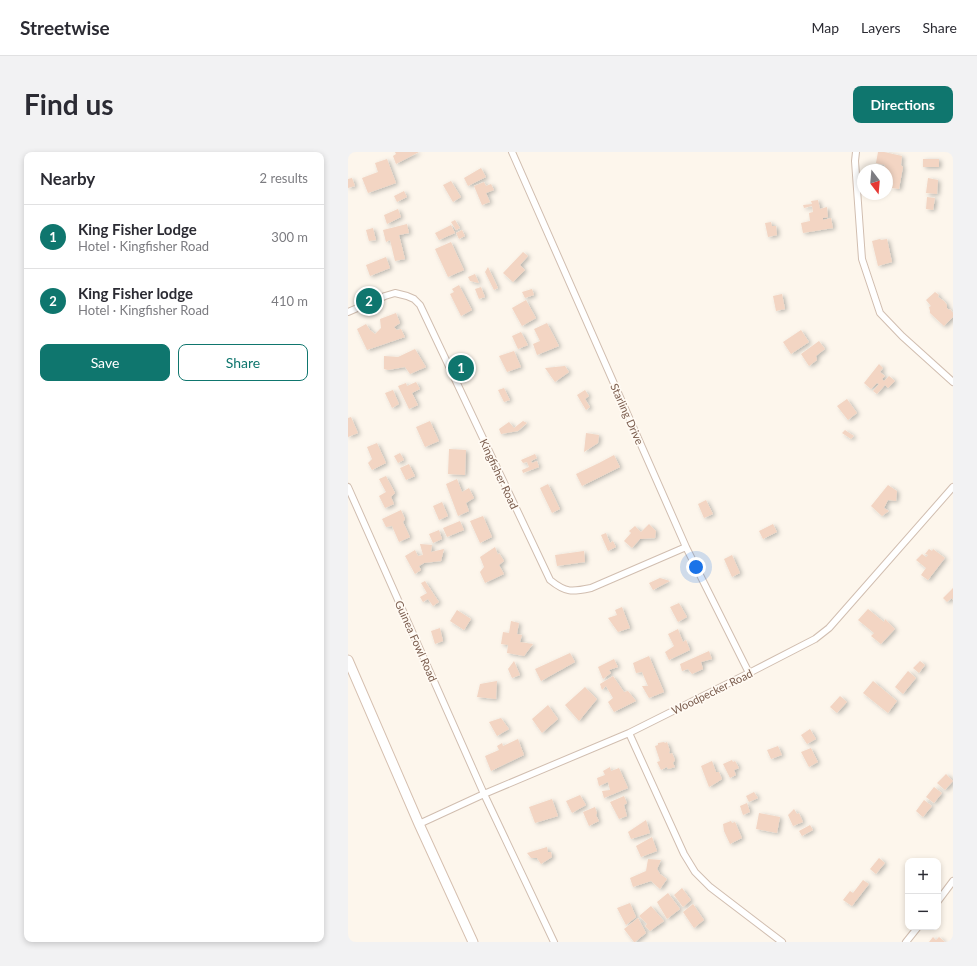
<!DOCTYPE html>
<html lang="en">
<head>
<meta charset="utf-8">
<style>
	body { margin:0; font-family:Lato,sans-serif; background:#f2f2f3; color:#2b2b33 }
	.controls { position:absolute; right:12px; bottom:12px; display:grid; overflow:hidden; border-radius:8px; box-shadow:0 2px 6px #0003 }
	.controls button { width:36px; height:36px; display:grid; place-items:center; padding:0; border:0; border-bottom:1px solid #e1e1e2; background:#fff; color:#2b2b33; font:20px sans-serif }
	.compass { position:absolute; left:509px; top:12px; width:36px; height:36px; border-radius:50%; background:#fff; box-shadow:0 2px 6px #0003; rotate:164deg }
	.you { position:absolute; left:348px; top:415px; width:14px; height:14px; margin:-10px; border:3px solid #fff; border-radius:50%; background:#1a73e8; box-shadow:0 0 0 6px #1a73e833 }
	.badge { display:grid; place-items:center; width:26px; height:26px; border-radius:50%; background:#0f766e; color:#fff; font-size:13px; font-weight:700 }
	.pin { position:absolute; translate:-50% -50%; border:2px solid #fff; box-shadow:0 1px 4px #0006 }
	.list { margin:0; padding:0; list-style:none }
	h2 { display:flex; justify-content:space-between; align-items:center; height:52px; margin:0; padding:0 16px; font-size:17px }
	h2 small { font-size:13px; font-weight:400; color:#7c7c81 }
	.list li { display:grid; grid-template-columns:26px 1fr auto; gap:12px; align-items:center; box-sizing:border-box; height:64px; padding:0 16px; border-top:1px solid #e1e1e2 }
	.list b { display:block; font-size:15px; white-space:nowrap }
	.list p { margin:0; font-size:13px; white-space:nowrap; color:#7c7c81 }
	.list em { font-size:13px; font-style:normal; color:#7c7c81 }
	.actions { display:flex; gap:8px; padding:12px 16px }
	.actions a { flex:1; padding:9px 0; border:1px solid #0f766e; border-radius:8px; text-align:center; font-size:14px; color:#0f766e }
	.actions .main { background:#0f766e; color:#fff }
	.map { position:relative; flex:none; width:605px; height:790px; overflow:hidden; border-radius:8px }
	header { display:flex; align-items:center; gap:24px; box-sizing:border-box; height:56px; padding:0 20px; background:#fff; border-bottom:1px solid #e1e1e2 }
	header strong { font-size:19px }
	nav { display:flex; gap:22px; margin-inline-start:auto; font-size:14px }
	.intro { display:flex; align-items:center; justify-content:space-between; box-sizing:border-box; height:96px; padding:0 24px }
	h1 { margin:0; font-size:28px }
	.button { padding:10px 18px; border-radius:8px; background:#0f766e; color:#fff; font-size:14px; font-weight:700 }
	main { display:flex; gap:24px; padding:0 24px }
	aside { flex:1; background:#fff; border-radius:8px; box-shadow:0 2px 6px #0003 }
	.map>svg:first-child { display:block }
	.building { fill:#f3d5c3; filter:url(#shadow) }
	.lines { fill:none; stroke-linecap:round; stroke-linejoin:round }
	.street-casing { stroke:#d1beb0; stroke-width:8 }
	.secondary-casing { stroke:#d6c0b0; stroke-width:11 }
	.street { stroke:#fff; stroke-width:6 }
	.secondary { stroke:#fff; stroke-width:9 }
	.labels { text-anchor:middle; stroke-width:3.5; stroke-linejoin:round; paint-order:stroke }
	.street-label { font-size:11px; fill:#7a5c4d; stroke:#fffaf3 }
</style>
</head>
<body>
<header>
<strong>Streetwise</strong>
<nav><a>Map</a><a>Layers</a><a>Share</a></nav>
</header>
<div class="intro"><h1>Find us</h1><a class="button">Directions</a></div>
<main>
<aside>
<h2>Nearby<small>2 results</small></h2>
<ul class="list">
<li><span class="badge">1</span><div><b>King Fisher Lodge</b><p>Hotel · Kingfisher Road</p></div><em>300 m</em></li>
<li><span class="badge">2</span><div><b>King Fisher lodge</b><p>Hotel · Kingfisher Road</p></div><em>410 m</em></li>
</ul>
<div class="actions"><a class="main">Save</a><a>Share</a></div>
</aside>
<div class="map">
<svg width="605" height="790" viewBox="0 0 605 790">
	<defs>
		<filter id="shadow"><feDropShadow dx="2.5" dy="1.5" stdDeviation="2" flood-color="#0004"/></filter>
	</defs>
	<rect width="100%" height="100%" fill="#fdf6ec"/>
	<path class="building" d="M47,0H71L48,12L45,4L48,2Z
		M530,0H536L554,4L553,13L555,15L551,37L544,36L545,31L539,29V18H530L531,16L536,17L537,13L528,11Z
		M39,7L48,31L20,41L14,26L30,20L27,11Z
		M575,7H591V15H575Z
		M133,16L138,25L120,34L116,26Z
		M4,26L7,34L0,36V27Z
		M580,26L590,28L589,42L578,41Z
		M103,29L113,45L105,50L95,33Z
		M136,30L138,34L143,32L146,38L138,41L142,50L134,53L126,34Z
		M56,39L59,45L49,50L46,44Z
		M579,45L587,46L585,58L578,57Z
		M470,48L472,57L479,55L480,65L475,66V68L483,66L485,76L455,81L453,71L462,69L461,61L465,60L464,54L456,56L455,53L464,52L463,49Z
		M50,57L53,65L39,72L36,63Z
		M107,68L112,76L108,78L103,70Z
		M423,70L424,74H428L429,83L420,85L417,71Z
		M59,72L61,81L51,83L57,107L47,109L42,88L38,90L35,78Z
		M103,73L107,81L91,88L87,81Z
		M25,76L28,88L21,89L18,78Z
		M114,78L117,84L111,87L108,81Z
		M532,87L533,88L539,87L544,110L530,114L524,89Z
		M103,90L116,118L100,125L87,97Z
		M175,100L180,104L172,113L177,118L165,130L155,121Z
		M38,105L42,116L22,124L18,113Z
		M140,115L150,136L146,138L137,120Z
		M127,122L131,131L122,129L120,125Z
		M111,133L124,158L113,164L102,142L106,140L104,137Z
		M133,135L137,145L131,147L127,137Z
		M184,137L186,143L177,146L174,140Z
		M587,140L591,143L590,145L596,149L599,153V156L601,158L602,157L605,161V165L596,174L582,161V159L581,155L583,154L578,148Z
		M434,142L437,157L428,159L425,144Z
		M178,148L188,166L174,174L164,156Z
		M48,161L52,171L46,175L49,178L53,177L57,185L19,198L9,177L18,172L22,178L27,182L33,176L32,167Z
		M199,171L211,194L189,203L185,192L192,189L186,177Z
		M453,178L461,190L443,202L435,190Z
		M173,180L180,193L170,197L164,184Z
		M471,189L477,197L468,204L469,208L461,214L453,202Z
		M67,197L78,215L62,222L57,215L40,218L36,217V204L50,205Z
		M166,199L173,215L159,220L151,204Z
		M531,212L535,216L532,220L537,224L534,227L536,229L541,224L547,229L540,236L537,233L529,242L525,239L531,232L529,231L523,237L516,231Z
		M217,214L221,220L207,230L197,216Z
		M68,230L72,237L64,241L70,253L61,257L50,234L58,231L59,234Z
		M156,236L162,248L156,250L150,238Z
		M45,238L51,252L44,256L37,241Z
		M237,238L241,244L237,247L242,255L238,258L229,243Z
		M499,247L509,261L500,268L489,254Z
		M3,265L10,281L0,285V266Z
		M82,269L91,289L77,295L68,275Z
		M175,269L179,271L170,279L153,282L151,277L161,270L166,276Z
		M497,278L506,284L503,287L494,281Z
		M238,281L251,283L250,291L236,300Z
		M29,291L38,311L24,318L20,311L24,307L19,295Z
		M101,297L118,298L117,323L100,322Z
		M52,301L56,308L50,311L46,304Z
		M187,302L189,306L183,309L184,311L189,309L191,315L175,321L174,318L181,315L179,310L175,311L173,308Z
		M266,303L272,315L234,334L228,322L251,311Z
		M61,312L67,324L58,328L52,316Z
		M38,324L47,341L43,345L46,352L37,356L31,344L38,340L31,327Z
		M109,327L114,340L121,336L126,346L118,351L121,359L110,364L98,332Z
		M200,332L212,357L204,361L192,336Z
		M540,333L549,339L548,349L540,348L536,356L541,359L534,364L523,354Z
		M358,348L365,362L356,366L350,352Z
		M94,350L100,364L91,368L85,354Z
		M53,358L57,367L55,370L62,385L51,390L44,374L38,375L34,367Z
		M135,364L144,385L132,391L122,369Z
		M112,369L116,378L99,385L95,376Z
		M301,372L308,379L307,386L292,387L284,396L276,389L283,381L281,379L287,374L293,380Z
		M425,372L429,380L415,387L411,379Z
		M91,378L94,387L85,391L81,382Z
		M258,381L262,391L265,389L268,395L260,399L253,383Z
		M72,392L84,393L83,400L96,397L93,409L76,411L71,414L73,418L67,422L57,404L67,398L70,404L75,403Z
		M147,395L150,403L151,401L156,409L151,413L156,422L137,431L132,420L136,415L132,405Z
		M581,397L584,399L585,397L597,406L580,428L573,423L578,416L568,408L574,402L578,405L580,403L577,402Z
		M236,399L237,410L209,414L207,403Z
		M384,403L392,421L384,425L376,407Z
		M312,426L322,429L305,438L301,431Z
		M77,429L91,450L85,454L80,447L75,450L72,445L79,441L73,431Z
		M605,436V448L604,446L599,450L595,446Z
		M331,451L339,465L330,470L322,455Z
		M274,455L282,476L270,480L260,466L269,463L267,458Z
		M520,457L536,470L537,467L547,477L533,492L523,484L526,481L510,468Z
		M109,458L123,467L116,478L102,469Z
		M163,469L171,471L169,482L174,483L172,490L185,492L176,504L159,501L160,493L153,492L155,480L161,481Z
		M92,476L95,489L87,492L83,479Z
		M330,477L335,490L338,488L342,498L321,508L317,500L326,494L320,482Z
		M361,499L364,507L353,510L355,517L344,522L340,517L334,519L332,512Z
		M222,501L227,510L193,529L187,517Z
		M301,504L316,540L301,546L294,534H300L294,520L288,521L285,511Z
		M266,507L270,515L261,518L263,521L255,527L250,515Z
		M166,509L172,523L164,526L160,517Z
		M572,509L577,513L571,521L565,516Z
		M560,519L568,526L555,542L547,535Z
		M265,524L276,540L280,539L288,549L266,560L260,550L265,546L258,534L254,538L252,532Z
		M149,529L148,547L129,545L132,532Z
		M525,529L549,549L540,561L515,541Z
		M237,535L249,547L231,569L217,553Z
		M492,544L499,550L489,561L482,555Z
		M200,553L210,567L194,581L184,567Z
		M153,566L161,577L149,584L141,570Z
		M462,577L468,587L459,592L453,583Z
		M170,587L176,603L143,619L137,604L151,598L149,594L154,591L155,594Z
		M316,590L317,591L319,590L322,599L321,600L322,602L324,601L327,608L325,611L327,615L320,617L319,615L313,618L309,610L312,609L307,594L310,593V591Z
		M430,594L434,603L423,607L419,598Z
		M463,596L470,610L461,615L453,600Z
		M384,608L385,610L387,609L391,616L386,618L388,623L382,626L375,612Z
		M364,609L368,620H371L374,627L368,631L361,635L353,614Z
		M262,615L263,619L271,616L280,636L256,646L254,639L262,638L260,630L251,634L249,626L257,623L255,619Z
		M598,622L605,629L597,638L589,631Z
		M586,635L594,641L586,651L578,645Z
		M406,640L410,646L401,650L398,644Z
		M232,643L238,653L224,661L218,649Z
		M276,644L279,651L276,653L279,664L271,667L262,650Z
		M204,647L210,664L187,671L181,655Z
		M576,648L584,654L575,665L568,659Z
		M399,651L402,660L395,663L392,654Z
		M247,655L249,661L248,663L251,669L241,674L235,660Z
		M446,657L449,662L451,661L455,670L445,674L440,663Z
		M411,661L432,665L429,681L408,677Z
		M298,668L302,681L283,687L280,680Z
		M383,669L384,671L387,670L394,686L382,692L376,679L375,672Z
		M462,673L465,678L454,684L451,679Z
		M304,685L309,699L293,705L288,694Z
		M199,695L200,700H203L204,705L193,712L189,706H183L179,701Z
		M531,706L537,711L528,722L522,717Z
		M300,707L313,708L309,717L312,722L319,727L312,737L303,729L285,735L282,726L298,719Z
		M515,728L521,732L504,754L495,748L502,739L505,741Z
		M334,736L343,748L335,755L326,743Z
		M320,741L332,757L319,767L309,750Z
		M282,751L288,765L278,773L269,756Z
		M345,752L356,768L346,776L335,760Z
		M303,754L316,769L302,779L297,774L299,772L291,764Z
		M290,766L298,781L287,790H286L276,777Z
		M585,785L588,788L591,785L597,790H581Z"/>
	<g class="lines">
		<defs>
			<path id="street" d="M164,0L338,395L401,521
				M508,0L507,9L514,107L532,161L554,184L605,230
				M0,160L37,144L47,141L59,144L66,147L72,153L202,428C218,441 224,440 243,436L338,395
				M0,335L136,642L206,790
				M281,581L336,702L347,720L362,735L434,790
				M71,672L136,642L281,581L401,521L467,487L481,476L605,335
				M590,749L605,729
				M558,790L570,775"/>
			<path id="secondary" d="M0,508L71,672L125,790"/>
		</defs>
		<use href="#street" class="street-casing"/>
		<use href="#secondary" class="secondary-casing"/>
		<use href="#street" class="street"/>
		<use href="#secondary" class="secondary"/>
	</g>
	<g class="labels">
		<g class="street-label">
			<text transform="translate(279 262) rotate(66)" y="4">Starling Drive</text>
			<text transform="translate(151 322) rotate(65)" y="4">Kingfisher Road</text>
			<text transform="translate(68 489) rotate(66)" y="4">Guinea Fowl Road</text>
			<text transform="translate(364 540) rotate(-26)" y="4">Woodpecker Road</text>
		</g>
	</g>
</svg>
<div class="controls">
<button>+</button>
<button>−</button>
</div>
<svg class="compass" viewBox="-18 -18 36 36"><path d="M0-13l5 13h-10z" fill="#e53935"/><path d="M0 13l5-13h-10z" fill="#7c7c81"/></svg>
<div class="you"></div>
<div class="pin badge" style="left:113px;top:216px">1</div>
<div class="pin badge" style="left:21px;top:149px">2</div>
</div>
</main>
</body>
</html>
